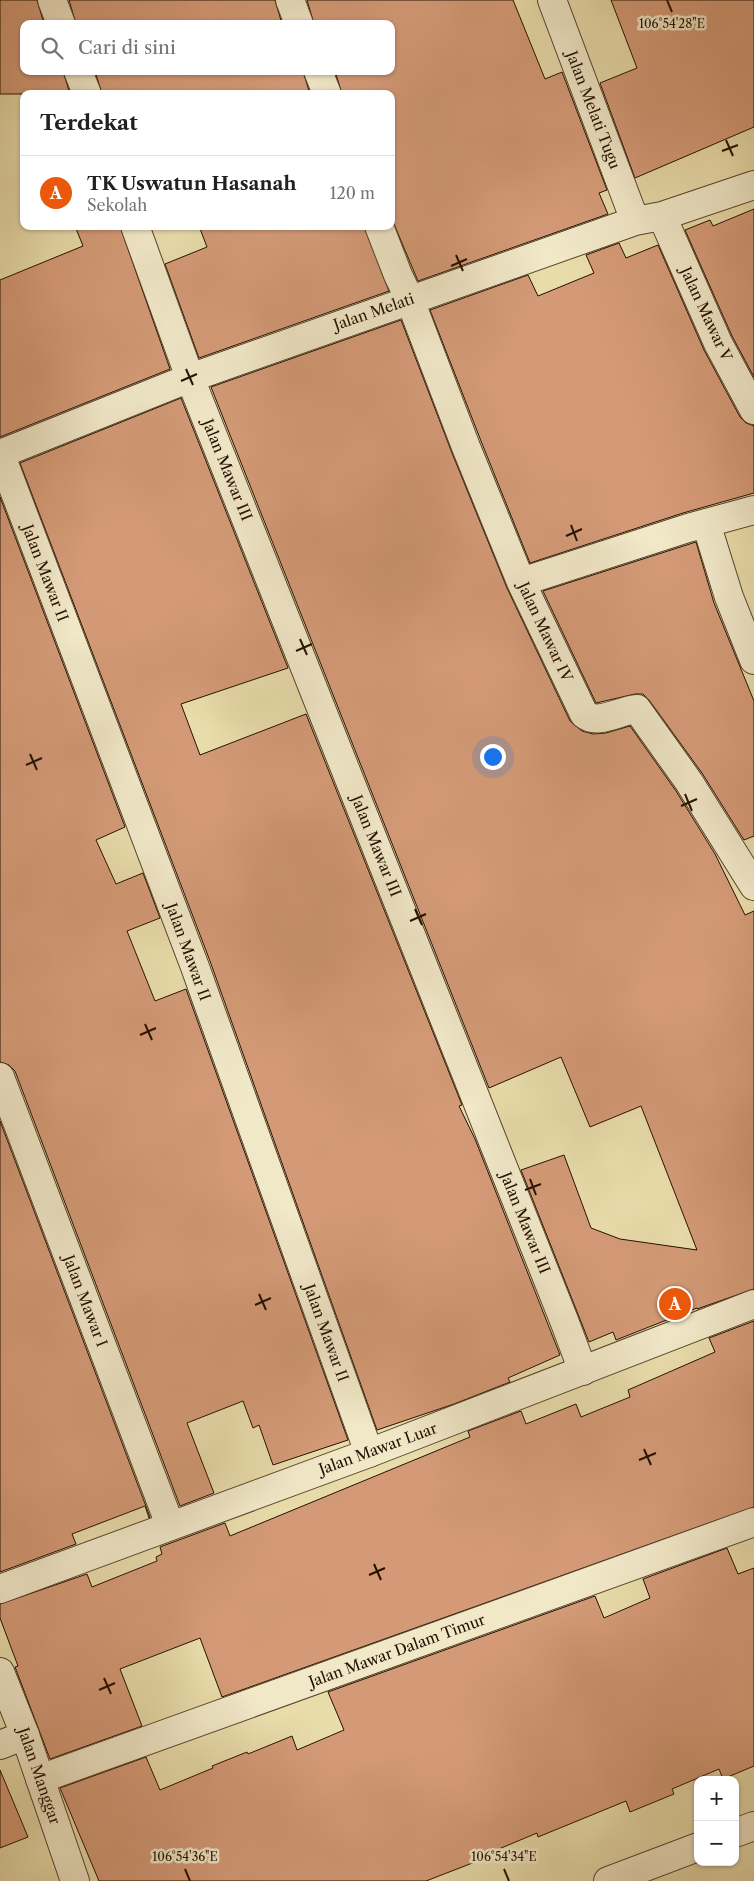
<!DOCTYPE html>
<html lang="id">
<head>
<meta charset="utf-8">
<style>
	body { margin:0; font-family:"Libre Caslon Text",serif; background:#f2f2f2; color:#202124 }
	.controls { position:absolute; right:15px; bottom:15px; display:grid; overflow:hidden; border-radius:10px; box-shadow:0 1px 4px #0004 }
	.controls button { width:45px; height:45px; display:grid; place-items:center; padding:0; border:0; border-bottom:1px solid #e0e0e0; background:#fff; color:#202124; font:25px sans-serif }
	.you { position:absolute; left:492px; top:756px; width:18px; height:18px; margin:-12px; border:4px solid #fff; border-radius:50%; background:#1a73e8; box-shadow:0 0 0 8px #1a73e833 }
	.badge { display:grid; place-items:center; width:32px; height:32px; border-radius:50%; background:#ea580c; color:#fff; font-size:16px; font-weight:700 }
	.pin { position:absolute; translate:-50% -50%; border:2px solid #fff; box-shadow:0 1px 5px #0006 }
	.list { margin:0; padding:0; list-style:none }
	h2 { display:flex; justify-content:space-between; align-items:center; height:65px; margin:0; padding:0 20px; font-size:21px }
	h2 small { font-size:16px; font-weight:400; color:#757577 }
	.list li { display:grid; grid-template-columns:32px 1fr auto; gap:15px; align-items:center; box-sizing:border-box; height:75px; padding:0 20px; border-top:1px solid #e0e0e0 }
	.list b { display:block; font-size:19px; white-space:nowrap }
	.list p { margin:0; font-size:16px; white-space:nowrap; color:#757577 }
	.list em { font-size:16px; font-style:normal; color:#757577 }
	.icon { flex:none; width:28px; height:28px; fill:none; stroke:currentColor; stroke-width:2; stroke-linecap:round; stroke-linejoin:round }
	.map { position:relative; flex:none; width:754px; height:1881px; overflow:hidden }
	.search { position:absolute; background:#fff; box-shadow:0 1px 4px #0004; left:20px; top:20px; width:375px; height:55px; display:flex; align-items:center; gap:12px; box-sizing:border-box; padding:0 18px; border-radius:10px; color:#757577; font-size:19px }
	.panel { position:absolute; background:#fff; box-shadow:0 1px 4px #0004; left:20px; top:90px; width:375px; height:140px; border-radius:10px }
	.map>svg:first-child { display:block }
	.building { fill:#d49a77; stroke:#251000 }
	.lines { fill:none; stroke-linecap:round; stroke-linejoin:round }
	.minor-casing { stroke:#56432b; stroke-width:30 }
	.tertiary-casing { stroke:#56432b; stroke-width:30 }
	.minor { stroke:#f1e8c8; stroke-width:28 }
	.tertiary { stroke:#f1e8c8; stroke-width:28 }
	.ticks { fill:none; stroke:#251000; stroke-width:2 }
	.labels { text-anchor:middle; stroke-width:5; stroke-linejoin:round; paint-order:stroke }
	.street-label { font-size:15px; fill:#251000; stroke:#f1e8c8 }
	.ticks-label { font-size:12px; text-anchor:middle; fill:#251000; stroke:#f1e8c8; stroke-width:5; stroke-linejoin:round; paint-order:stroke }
</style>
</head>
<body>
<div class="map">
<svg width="754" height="1881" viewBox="0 0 754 1881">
	<rect width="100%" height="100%" fill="#e9dcab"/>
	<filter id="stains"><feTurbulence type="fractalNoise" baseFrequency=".004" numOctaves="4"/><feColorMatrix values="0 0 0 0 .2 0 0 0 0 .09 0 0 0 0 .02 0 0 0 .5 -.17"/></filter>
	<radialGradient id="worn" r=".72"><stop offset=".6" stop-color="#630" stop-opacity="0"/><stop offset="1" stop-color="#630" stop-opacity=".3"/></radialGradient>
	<path class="building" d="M0,0H37L44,24H24V71H63L70,94H0Z
		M69,0H275L282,24H76Z
		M307,0H513L545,79L562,72L607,190L599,193L608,214L418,281L391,217V94H342L335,71H391V24H314Z
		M611,0H754V127L635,178L600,83L637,68Z
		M95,71H303L310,94H102Z
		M754,209V377L732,336L685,230L710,220L713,226Z
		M75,226H120L170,369L0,437V280L83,246Z
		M199,226H364L389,291L199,358L165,264L207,247Z
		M619,243L626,258L658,245L704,350L740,417L746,423L754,426V493L683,513L530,563L481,441L430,310L528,275L538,296L594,273L586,255Z
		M401,320L452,453L507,588L570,721L582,731L593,734L606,733L630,726L676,791L715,854L745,915L754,911V1289L697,1309V1308L616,1340L613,1332L589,1342L521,1170L564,1155L591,1228L620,1239L697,1250L641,1106L590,1127L561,1057L489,1088L211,387Z
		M181,398L288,668L181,704L200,755L306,714L462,1105L459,1106L475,1139L560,1355L508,1378L510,1382L454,1404L377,1430L210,961L20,463Z
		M0,497L125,827L96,840L116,884L143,873L160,918L127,931L155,1001L186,989L348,1440L273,1465L259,1425L253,1428L243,1401L187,1423L214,1493L180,1506L15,1071L9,1065L0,1062Z
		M696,542L714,603L754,701V836L744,840L702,773L649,700L643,694H635L596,703L543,591Z
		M0,1121L150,1517L149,1518L145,1506L72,1534L76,1544L0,1572Z
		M754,1321V1507L222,1697L200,1638L120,1669L142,1726L50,1759L15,1667L18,1666L0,1618V1604L87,1574L92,1587L157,1561L156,1557L162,1554L160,1547L225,1523L230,1536L470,1437L468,1431L521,1411L526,1424L576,1404L581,1417L630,1397L628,1390L715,1352L709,1338Z
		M727,1548L738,1574L754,1568V1766L723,1779L719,1769L672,1789L674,1794L630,1812L626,1801L538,1837L537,1833L487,1854L488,1857L426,1881H99L60,1788L146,1757L160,1790L213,1768L212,1766L247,1752L248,1754L292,1736L297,1750L344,1730L328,1692L595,1596L604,1618L650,1598L643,1579Z
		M0,1770L28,1837L0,1848Z"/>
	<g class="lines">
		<defs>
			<path id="minor" d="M52,0L61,24
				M290,0L299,24
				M552,0L635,221
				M78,71L87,94
				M318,71L327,94
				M662,216L718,343L754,410
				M135,226L190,378L565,1323L583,1371
				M379,226L398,275L410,300L466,447L521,582L584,714C598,726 620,710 637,709L689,782L754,886
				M0,453L195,967L369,1453
				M0,454L190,378L635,221L662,216L754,185
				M706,523L729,597L754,660
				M521,582L688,528L754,510
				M0,1077L170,1525
				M0,1745L25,1735
				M40,1779L754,1522
				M735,1833L754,1826
				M608,1881L698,1847"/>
			<path id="tertiary" d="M0,1589L369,1453L754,1304
				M0,1672L25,1735L75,1881"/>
		</defs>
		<use href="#minor" class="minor-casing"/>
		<use href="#tertiary" class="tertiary-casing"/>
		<use href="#minor" class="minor"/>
		<use href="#tertiary" class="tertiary"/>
	</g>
	<path class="ticks" d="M667,0L672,12M726,140L733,156M722,151L738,145M456,255L463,271M451,266L467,259M186,369L193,385M181,381L197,374M571,525L577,541M566,536L582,529M300,639L307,655M296,651L312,644M30,754L37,770M26,765L42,758M685,794L692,811M681,806L697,799M415,909L422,925M410,921L426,914M145,1024L152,1040M140,1035L156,1028M530,1179L536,1195M525,1190L541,1184M259,1294L266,1310M255,1305L271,1298M644,1449L651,1465M639,1460L656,1453M374,1564L381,1580M369,1575L385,1568M104,1678L111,1694M99,1690L115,1683M185,1869L190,1881M504,1869L509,1881"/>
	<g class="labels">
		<g class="street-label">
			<text transform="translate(593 110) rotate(69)" y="5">Jalan Melati Tugu</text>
			<text transform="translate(374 312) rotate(-19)" y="5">Jalan Melati</text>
			<text transform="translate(706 314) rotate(65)" y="5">Jalan Mawar V</text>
			<text transform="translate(227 470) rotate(68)" y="5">Jalan Mawar III</text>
			<text transform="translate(45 573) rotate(69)" y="5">Jalan Mawar II</text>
			<text transform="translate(545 632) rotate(65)" y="5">Jalan Mawar IV</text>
			<text transform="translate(376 846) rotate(68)" y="5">Jalan Mawar III</text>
			<text transform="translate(188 952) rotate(70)" y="5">Jalan Mawar II</text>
			<text transform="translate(525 1223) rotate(68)" y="5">Jalan Mawar III</text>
			<text transform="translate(85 1301) rotate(69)" y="5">Jalan Mawar I</text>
			<text transform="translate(326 1333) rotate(70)" y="5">Jalan Mawar II</text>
			<text transform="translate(378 1449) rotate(-20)" y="5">Jalan Mawar Luar</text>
			<text transform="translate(397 1651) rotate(-20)" y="5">Jalan Mawar Dalam Timur</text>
			<text transform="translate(39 1776) rotate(71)" y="5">Jalan Manggar</text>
		</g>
	</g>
	<g class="ticks-label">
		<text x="672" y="28">106°54'28"E</text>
		<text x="185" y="1861">106°54'36"E</text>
		<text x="504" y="1861">106°54'34"E</text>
	</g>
	<rect width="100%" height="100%" filter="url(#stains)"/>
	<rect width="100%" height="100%" fill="url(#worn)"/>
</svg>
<div class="controls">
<button>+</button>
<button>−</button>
</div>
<div class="you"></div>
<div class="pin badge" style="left:675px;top:1304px">A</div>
<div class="search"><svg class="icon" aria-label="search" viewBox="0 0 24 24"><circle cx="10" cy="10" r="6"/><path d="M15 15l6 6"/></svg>Cari di sini</div>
<section class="panel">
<h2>Terdekat<small></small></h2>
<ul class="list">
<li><span class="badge">A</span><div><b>TK Uswatun Hasanah</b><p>Sekolah</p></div><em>120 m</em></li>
</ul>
</section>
</div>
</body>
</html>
